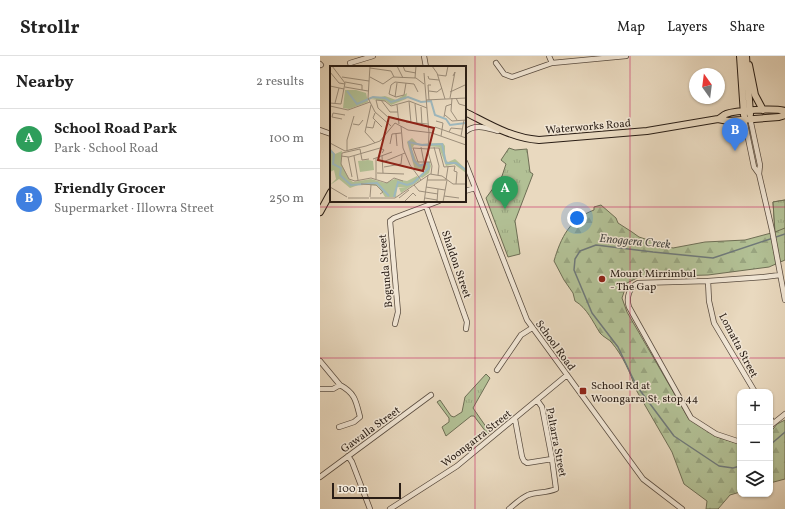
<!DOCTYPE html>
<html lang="en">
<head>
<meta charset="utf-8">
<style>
	body { margin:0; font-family:Vollkorn,serif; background:#f2f2f2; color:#222 }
	.controls { position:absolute; right:12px; bottom:12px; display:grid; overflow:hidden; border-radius:8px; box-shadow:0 1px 3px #0004 }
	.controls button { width:36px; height:36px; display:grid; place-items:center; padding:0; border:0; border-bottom:1px solid #e0e0e0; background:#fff; color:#222; font:20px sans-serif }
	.compass { position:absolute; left:369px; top:12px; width:36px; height:36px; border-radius:50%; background:#fff; box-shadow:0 1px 3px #0004; rotate:346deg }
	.scale { position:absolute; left:12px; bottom:10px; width:69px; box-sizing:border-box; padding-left:4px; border:2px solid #291d15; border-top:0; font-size:11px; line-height:14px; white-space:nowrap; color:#291d15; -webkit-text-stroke:3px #f1e6d5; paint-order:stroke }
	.you { position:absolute; left:257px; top:162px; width:14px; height:14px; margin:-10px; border:3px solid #fff; border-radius:50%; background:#1a73e8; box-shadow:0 0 0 6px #1a73e833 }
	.badge { display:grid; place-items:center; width:26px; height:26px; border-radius:50%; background:#d93025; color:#fff; font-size:13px; font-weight:700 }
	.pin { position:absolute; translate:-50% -33px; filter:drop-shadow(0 1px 2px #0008) }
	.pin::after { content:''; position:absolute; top:21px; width:14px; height:12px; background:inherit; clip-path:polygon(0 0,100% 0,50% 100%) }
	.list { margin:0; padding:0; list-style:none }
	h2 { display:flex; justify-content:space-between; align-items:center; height:52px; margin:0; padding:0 16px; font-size:17px }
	h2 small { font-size:13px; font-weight:400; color:#767676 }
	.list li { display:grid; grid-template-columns:26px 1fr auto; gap:12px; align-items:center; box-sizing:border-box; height:60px; padding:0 16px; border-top:1px solid #e0e0e0 }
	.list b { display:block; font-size:15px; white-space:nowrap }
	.list p { margin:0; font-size:13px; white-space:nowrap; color:#767676 }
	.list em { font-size:13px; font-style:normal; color:#767676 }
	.icon { flex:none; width:22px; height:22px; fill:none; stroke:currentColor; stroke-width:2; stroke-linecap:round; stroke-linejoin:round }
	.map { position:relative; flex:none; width:465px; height:453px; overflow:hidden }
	header { display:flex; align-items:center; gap:24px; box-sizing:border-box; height:56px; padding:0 20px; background:#fff; border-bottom:1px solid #e0e0e0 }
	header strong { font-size:19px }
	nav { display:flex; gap:22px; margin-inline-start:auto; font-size:14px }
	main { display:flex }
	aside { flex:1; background:#fff }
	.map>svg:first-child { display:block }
	.forest { fill:url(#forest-firs); stroke:#6e6e55 }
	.park { fill:url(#park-tufts); stroke:#6e6e55 }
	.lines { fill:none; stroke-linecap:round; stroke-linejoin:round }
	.stream { stroke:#6f797a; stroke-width:1.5 }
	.minor-casing { stroke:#594c40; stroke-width:6 }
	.major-casing { stroke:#291d15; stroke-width:8 }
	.minor { stroke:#f1e6d5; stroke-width:4.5 }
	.major { stroke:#e9d9bf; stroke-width:6 }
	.grid { fill:none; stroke:#c2185b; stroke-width:1; stroke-opacity:0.55 }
	.poi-dot { fill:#8f2418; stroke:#f1e6d5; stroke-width:1.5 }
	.labels { text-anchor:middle; stroke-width:3; stroke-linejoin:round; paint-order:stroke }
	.street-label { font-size:11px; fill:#291d15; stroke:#f1e6d5 }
	.poi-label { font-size:11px; fill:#291d15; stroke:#f1e6d5; text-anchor:start }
	.water-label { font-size:12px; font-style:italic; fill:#4c4b47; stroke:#f1e6d5 }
	.inset-river { fill:none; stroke:#9db7bd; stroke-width:2 }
	.inset-road { fill:none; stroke:#9c8e7b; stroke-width:1 }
	.view { fill:#8f2418; fill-opacity:0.15; stroke:#8f2418; stroke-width:2 }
	.inset-edge { fill:none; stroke:#291d15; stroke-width:2 }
</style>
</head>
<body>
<header>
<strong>Strollr</strong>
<nav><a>Map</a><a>Layers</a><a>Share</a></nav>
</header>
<main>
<aside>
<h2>Nearby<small>2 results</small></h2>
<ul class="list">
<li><span class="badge" style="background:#2e9e5b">A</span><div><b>School Road Park</b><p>Park · School Road</p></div><em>100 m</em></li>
<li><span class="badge" style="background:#3f7fe0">B</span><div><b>Friendly Grocer</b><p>Supermarket · Illowra Street</p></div><em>250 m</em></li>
</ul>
</aside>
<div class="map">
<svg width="465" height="453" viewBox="0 0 465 453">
	<defs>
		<pattern id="forest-firs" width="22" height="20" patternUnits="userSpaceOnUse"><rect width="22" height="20" fill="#b2c095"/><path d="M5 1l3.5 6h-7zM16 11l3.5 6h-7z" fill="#99a580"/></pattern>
		<pattern id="park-tufts" width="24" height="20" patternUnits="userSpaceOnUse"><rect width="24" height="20" fill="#b2c095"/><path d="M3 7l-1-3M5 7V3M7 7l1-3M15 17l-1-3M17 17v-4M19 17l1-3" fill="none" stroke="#99a580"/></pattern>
	</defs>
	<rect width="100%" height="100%" fill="#e9d9bf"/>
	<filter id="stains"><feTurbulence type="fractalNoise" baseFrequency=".005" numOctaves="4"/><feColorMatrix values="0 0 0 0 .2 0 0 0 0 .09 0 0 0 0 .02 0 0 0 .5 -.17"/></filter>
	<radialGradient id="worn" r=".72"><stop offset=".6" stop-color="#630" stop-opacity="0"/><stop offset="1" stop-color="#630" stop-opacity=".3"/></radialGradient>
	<path class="forest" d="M465,144V204L449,211L388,219L319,221L307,227L302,242L307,256L369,363L397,381L420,388V436L410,439L398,453H386L387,445L364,428L352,396L315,332C311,317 302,299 292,287C289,283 283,281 280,277C273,266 267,252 255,245L253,237L244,224L234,205C241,181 250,163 274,154V151L281,149L296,162L298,167L312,176L319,181L353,192L385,186L425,184L455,176L453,146Z
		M465,364V423L450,427V377L457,368Z"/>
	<path class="park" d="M189,92L195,94L207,93L210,116L213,118L195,165L200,198L188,201L166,142L182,120L186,108L181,104Z
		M465,144V172L455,176L453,146Z
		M166,318L170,322L153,352L169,375H171L167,379L166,376L154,360H151L126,380L122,371L129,366V362L117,346L120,344L131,360L134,361L142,356L145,341Z"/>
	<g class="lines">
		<path class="stream" d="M450,389L465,376
			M420,410L413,412L399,410L354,380L316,329L298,291L272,257L254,214L255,203L260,195L276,189L333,196L393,202L465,178"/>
		<defs>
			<path id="minor" d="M104,0L106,11
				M229,0L232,7
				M30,7L53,0
				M176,7L184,18L192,21L232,7L306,0
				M0,8L1,9
				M430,62L440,109L439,118L452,174L465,244
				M424,63L434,111L439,118
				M0,74L11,78
				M145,76C155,67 167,72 178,75
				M145,106L207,264L323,423L362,453
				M145,135L155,132
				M106,150L147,266L146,273
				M388,225L389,245L394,267L435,336
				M75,268L78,256L70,165L74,162L119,145
				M0,305L20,329
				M177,314L201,279L212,272
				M0,333H13L20,329C35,337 36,345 40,361L34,366L19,371
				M450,362L453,367
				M195,363L202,401L204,405L207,407L232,403
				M450,370L465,358
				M420,386L396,378L371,362L309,251C306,242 309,231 318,227L388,225L444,221L460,219
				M28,400L32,406L50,453
				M0,421L111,339
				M70,453L137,410L247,319
				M189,453C195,448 201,442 208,439C217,436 227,437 236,433L232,403L222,351L217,344"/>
			<path id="major" d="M420,0L424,59
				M426,0L430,58
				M429,9L435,39L443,54
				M145,56C169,68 191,82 219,84L327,75L398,63L408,65L459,61L465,59
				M398,63C401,62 403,59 406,58C416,54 455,52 465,55
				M0,156L11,136"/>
		</defs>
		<use href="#minor" class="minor-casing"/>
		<use href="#major" class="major-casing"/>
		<use href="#minor" class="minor"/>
		<use href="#major" class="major"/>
	</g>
	<path class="grid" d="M155,0V453M310,0V453M0,151H465M0,302H465"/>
	<g class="poi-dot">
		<circle cx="282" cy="223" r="4"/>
		<rect x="259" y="331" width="8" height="8" rx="2"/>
	</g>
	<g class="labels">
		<g class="street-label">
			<text transform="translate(268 70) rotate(-5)" y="4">Waterworks Road</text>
			<text transform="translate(137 208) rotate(71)" y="4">Shaldon Street</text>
			<text transform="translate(65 215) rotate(-95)" y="4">Bogunda Street</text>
			<text transform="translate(236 289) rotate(54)" y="4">School Road</text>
			<text transform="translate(419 289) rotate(62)" y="4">Lomatta Street</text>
			<text transform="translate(50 373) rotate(-36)" y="4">Gawalla Street</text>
			<text transform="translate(156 382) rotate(-38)" y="4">Woongarra Street</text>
			<text transform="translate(237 386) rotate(79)" y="4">Paltarra Street</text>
		</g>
		<g class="poi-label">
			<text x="290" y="221">Mount Mirrimbul<tspan x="290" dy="13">- The Gap</tspan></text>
			<text x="271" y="333">School Rd at<tspan x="271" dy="13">Woongarra St, stop 44</tspan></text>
		</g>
		<g class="water-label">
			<text transform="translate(315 185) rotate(5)" y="4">Enoggera Creek</text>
		</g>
	</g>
	<g transform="translate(10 10)">
		<rect width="136" height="136" fill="#e9d9bf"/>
		<path d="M82,72L88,78L113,77L115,80V93L118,96L125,93L136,103V107L124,98L116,100L109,81L84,79L82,83L86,94L90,98L100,96L101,100L99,107L92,112L90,110L97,104H85L77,76Z" fill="#b2c095"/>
		<path d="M15,24H26L36,27L38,36L19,43L13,42ZM77,27L76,33L61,39L56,35L41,33L55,30L66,34ZM0,82L5,88L12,85L11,97L19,113L23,116L41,113L55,117L65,113L77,115L87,110L90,114L71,127L69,122H76L67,121L66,131H55L48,120L31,118L20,122L9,113L0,119L6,113L4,104L0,106ZM38,94L43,95L44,104L30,106L28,95Z" fill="#b2c095"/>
		<path class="inset-river" d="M17,25L27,38L43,31L55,32L61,36L78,31L91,36L101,35L105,49L116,53L120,59L136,57M0,84L4,88L3,98L11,102L10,109L21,119L47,117L59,130M64,131L68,116L77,119L83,117L99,102L98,97L89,100L84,95L79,76L92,79L112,78L116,97H126L136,104"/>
		<path class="inset-road" d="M40,0L38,32L45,46L61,60M67,0L73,12M73,0L75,5L86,7M102,0L107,7L115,33M40,2L61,5L64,11M0,6L9,17L15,18M94,7L99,67M108,9L116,10L118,0M98,10L99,13L109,14M12,11L39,15M40,11L53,18L63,11L86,12L94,18M85,12L86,0M15,16L32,19V24M65,16L61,19L59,28L66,31L74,29L76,17M65,16L84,18L88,26M0,20L14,23M15,21L38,25M99,25L107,26L112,22M120,26L135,19M65,31L67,17M120,32L125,6L123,10M122,32L121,45L127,54M126,32L129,38L136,40M51,34L60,46H68M96,34L136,32M99,34L98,19H101M79,35L81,57M0,37L11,38L15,17L2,0M5,37L9,22M85,38L87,58M41,39L35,66L45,77M67,39L69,58M0,40L18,44L40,36M91,41L92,59M45,47L43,52L52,61M115,49L122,55L136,54M114,51L116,40L122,38M59,52L48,42L46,34L55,35L61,40L79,35L97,42M12,53L2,51L3,47L15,49M106,55L113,57L111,70M76,56L98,58M23,58L29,59L33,54M71,60L73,82L80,99L91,114M36,61L43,62L45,55M105,61L136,72M119,66L121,62L132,63M99,67L98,86L102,100L101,108M102,67L136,79M66,68L67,80M131,70L134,54M0,77L15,85L36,80L50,75L65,57L78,64L103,67M60,78L62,68L71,67M91,81L94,97M104,81L109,100L108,109M98,82H109L114,101M30,83L12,87L11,98L19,113L25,115L41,112L57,117L64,112L73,115M30,83L32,94L39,93M98,83L83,82L88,96H101M17,84V74L24,50M11,90L19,91L50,82L54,84L52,87M24,90L28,114M52,90L53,107M18,91L22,111M43,93L62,86M53,96L75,87M54,101L71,98L72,89M114,101L125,100L124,105L127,106L126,118M47,107L74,108M46,113V92M97,114H116L118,101M31,118L46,119L53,126L50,128M84,119L89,125L108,128M0,121L17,131M96,121L115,124M114,130L129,132M40,131L41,119M18,132H39M40,132H65L100,108L112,110L123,118H136M69,132L79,124M95,132L107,134M74,136L83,127L86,130M94,136L98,109M107,136L108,123M113,136L117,114"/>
		<path class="view" d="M59,51L104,62L93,105L48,94Z"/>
		<rect width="136" height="136" class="inset-edge"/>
	</g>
	<rect width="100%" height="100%" filter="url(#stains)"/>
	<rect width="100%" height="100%" fill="url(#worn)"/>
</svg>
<div class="controls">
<button>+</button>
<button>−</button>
<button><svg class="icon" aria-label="layers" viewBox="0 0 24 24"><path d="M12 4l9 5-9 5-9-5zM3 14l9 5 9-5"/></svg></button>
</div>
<svg class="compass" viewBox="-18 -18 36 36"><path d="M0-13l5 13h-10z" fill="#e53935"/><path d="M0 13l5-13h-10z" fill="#767676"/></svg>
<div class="scale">100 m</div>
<div class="you"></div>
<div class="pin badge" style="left:185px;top:153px;background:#2e9e5b">A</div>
<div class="pin badge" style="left:415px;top:95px;background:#3f7fe0">B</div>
</div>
</main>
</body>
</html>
